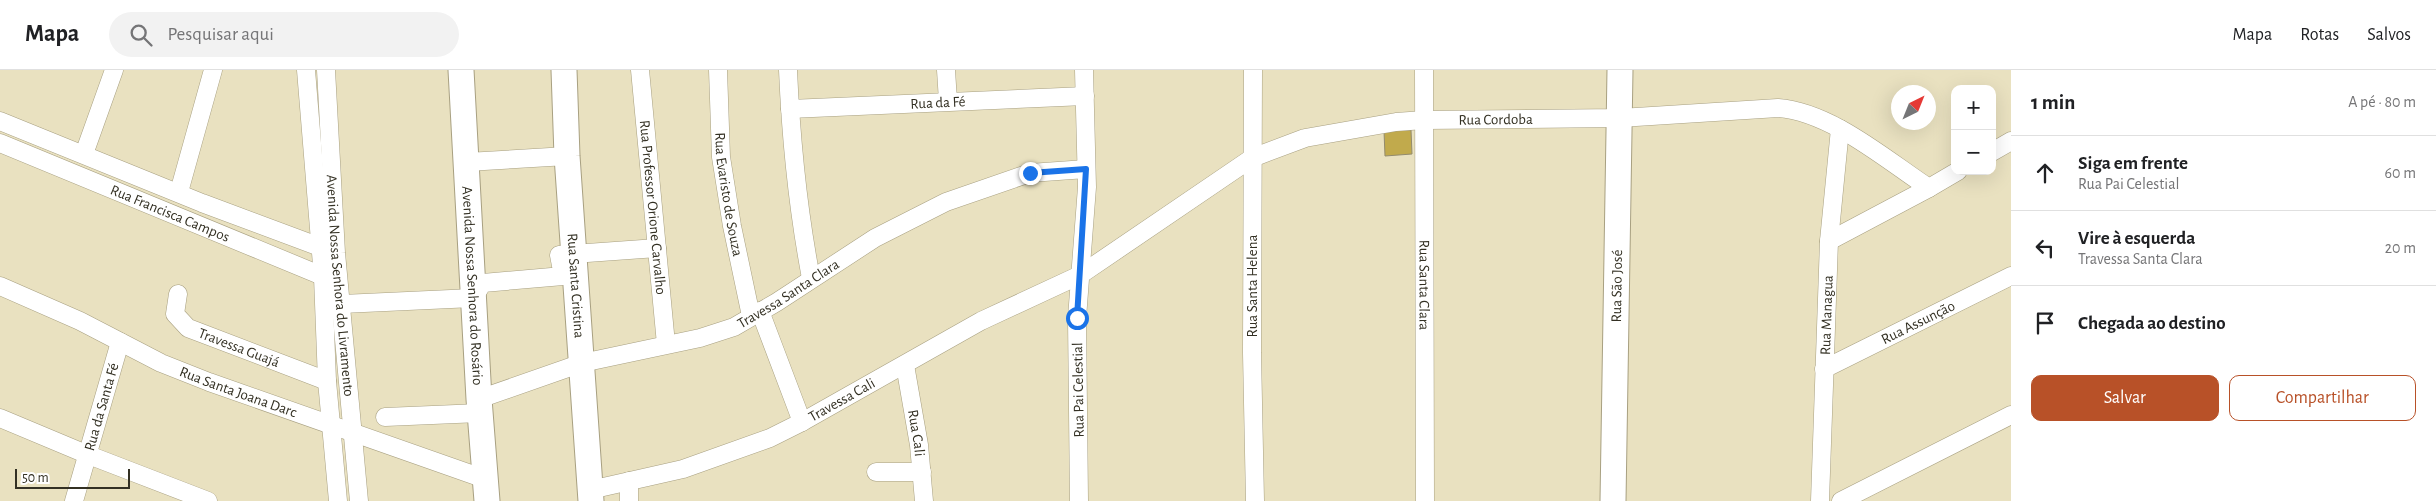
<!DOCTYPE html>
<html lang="pt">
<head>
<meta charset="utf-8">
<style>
	body { margin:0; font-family:"Alegreya Sans",sans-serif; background:#f2f2f2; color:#202124 }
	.controls { position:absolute; right:15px; top:15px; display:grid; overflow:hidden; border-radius:10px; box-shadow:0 5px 20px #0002 }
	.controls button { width:45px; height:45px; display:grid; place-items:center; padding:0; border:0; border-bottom:1px solid #e0e0e0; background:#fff; color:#202124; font:25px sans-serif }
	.compass { position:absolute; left:1891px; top:15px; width:45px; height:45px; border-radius:50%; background:#fff; box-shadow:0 5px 20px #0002; rotate:43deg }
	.scale { position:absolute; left:15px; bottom:12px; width:115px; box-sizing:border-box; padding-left:5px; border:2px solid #333023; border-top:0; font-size:14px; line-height:18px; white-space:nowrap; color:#333023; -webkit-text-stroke:4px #fff; paint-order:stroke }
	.stop { position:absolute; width:15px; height:15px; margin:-11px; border:4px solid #1a73e8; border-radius:50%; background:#fff }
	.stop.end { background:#1a73e8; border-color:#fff; box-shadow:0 1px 5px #0008 }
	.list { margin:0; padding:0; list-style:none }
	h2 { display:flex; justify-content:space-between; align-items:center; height:65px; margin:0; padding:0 20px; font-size:21px }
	h2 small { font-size:16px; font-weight:400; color:#757577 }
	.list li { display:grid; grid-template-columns:32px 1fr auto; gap:15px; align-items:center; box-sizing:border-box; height:75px; padding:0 20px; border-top:1px solid #e0e0e0 }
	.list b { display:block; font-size:19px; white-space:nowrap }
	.list p { margin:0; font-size:16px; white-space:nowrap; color:#757577 }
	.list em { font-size:16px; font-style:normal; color:#757577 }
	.actions { display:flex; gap:10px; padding:15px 20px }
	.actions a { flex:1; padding:11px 0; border:1px solid #b85128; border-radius:10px; text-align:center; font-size:18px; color:#b85128 }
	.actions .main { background:#b85128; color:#fff }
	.icon { flex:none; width:28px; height:28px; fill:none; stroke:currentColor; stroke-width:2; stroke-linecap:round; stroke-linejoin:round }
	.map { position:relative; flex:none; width:2011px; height:431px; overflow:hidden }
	header { display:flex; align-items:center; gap:30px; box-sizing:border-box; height:70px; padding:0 25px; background:#fff; border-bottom:1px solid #e0e0e0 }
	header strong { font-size:24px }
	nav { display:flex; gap:28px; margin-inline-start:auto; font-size:18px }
	.search { width:350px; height:45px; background:#f2f2f2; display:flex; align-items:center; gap:12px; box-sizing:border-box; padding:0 18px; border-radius:28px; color:#757577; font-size:19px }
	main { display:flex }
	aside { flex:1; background:#fff }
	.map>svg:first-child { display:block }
	.building { fill:#c1aa4c; stroke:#938b6d }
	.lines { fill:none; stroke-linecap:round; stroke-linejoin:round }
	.street-casing { stroke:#a8a081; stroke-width:19 }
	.secondary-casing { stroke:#a8a081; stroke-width:27 }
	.street { stroke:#fff; stroke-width:18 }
	.secondary { stroke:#fff; stroke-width:25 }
	.route { stroke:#1a73e8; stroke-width:6 }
	.labels { text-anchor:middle; stroke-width:4; stroke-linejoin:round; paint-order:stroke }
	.street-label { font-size:15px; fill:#333023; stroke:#fff }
</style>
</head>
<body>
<header>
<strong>Mapa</strong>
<div class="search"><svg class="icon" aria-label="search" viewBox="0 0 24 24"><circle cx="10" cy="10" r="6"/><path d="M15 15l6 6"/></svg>Pesquisar aqui</div>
<nav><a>Mapa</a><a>Rotas</a><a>Salvos</a></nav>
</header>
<main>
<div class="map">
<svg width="2011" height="431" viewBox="0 0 2011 431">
	<rect width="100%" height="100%" fill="#e9e1c0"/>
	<path class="building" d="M1411,60L1412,84L1385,86L1384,61Z"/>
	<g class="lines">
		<defs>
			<g id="street">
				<path d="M306,0L323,207L327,311L338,431"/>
				<path id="s1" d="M326,0L336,183L359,431"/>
				<path id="s2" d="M640,0L666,274"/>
				<path id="s3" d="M718,0L721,87L732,156L751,246"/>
				<path d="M788,0C791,69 798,140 811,208"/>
				<path d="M946,0L948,31"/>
				<path d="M1253,0L1252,283L1255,431"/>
				<path id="s4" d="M1424,0L1425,431"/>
				<path id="s5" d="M790,39L1085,26"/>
				<path d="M0,51L202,133L328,180"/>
				<path id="s6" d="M0,73L332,210"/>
				<path d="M1992,82L2011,71"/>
				<path d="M84,84L114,0"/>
				<path d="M467,92L567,86"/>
				<path d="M179,122L213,0"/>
				<path d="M1829,171L1929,118"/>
				<path id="s7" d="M0,216L80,251L161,293L209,312L485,409"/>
				<path id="s8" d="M178,224L175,244L188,258L327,311"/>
				<path d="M342,234L473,228L483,213L563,206L559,185L657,178"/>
				<path d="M760,241L802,352"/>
				<path id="s9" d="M905,295L919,375L924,431"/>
				<path id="s10" d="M1824,299L2011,206"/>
				<path id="s11" d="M479,329L582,293L700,268L734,257L777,232L875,168L946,132L1030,103L1086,99"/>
				<path d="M385,347L480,343"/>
				<path d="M0,348L86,384L208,431"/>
				<path d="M876,402H922"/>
				<path id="s12" d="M590,420L683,399L770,368L802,352L981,251L1080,205L1252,88L1305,68L1396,52L1424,50L1620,48L1778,38C1831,42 1885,89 1929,118L1958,101"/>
				<path id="s13" d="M74,431L120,272"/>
				<path d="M629,431V411"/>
				<path d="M1079,431L1077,248L1087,117L1084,0"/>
				<path id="s14" d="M1820,431L1829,171L1840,59"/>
				<path d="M1841,431L2011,345"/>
			</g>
			<g id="secondary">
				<path id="s15" d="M461,0L479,329L487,431"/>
				<path id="s16" d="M564,0L567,86L591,431"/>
				<path id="s17" d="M1613,431L1620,0"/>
			</g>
		</defs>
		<use href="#street" class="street-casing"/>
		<use href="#secondary" class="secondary-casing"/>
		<use href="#street" class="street"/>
		<use href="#secondary" class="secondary"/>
	</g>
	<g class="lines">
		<path class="route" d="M1030,103L1086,99L1077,248"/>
	</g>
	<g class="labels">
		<g class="street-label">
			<text dy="5" stroke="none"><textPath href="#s5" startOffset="148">Rua da Fé</textPath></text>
			<text dy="5" stroke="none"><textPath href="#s12" startOffset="995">Rua Cordoba</textPath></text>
			<text dy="5" stroke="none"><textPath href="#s3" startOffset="125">Rua Evaristo de Souza</textPath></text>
			<text dy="5" stroke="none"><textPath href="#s2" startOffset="138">Rua Professor Orione Carvalho</textPath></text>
			<text dy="5" stroke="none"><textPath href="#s6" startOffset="184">Rua Francisca Campos</textPath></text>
			<text dy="5" stroke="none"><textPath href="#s4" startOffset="215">Rua Santa Clara</textPath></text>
			<text dy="5" stroke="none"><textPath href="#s1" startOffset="216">Avenida Nossa Senhora do Livramento</textPath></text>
			<text dy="5" stroke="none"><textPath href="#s15" startOffset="216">Avenida Nossa Senhora do Rosário</textPath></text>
			<text dy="5" stroke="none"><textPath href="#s16" startOffset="216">Rua Santa Cristina</textPath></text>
			<text transform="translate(1252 216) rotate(-90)" y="5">Rua Santa Helena</text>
			<text dy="5" stroke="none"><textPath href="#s17" startOffset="215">Rua São José</textPath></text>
			<text dy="5" stroke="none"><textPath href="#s11" startOffset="329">Travessa Santa Clara</textPath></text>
			<text dy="5" stroke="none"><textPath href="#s14" startOffset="186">Rua Managua</textPath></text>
			<text dy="5" stroke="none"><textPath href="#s10" startOffset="105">Rua Assunção</textPath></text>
			<text dy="5" stroke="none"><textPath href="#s8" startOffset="94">Travessa Guajá</textPath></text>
			<text transform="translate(1078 320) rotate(-91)" y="5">Rua Pai Celestial</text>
			<text dy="5" stroke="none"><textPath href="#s7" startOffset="261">Rua Santa Joana Darc</textPath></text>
			<text dy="5" stroke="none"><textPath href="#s12" startOffset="269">Travessa Cali</textPath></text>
			<text dy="5" stroke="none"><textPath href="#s13" startOffset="98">Rua da Santa Fé</textPath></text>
			<text dy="5" stroke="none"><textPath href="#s9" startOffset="69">Rua Cali</textPath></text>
		</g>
	</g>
</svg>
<div class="controls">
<button>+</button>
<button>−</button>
</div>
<svg class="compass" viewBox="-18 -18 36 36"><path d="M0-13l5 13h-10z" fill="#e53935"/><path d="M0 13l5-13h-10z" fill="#757577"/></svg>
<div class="scale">50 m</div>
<div class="stop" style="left:1077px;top:248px"></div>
<div class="stop end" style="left:1030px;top:103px"></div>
</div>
<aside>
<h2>1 min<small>A pé · 80 m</small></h2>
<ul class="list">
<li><svg class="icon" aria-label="ahead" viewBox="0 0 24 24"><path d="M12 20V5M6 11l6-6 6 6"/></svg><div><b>Siga em frente</b><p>Rua Pai Celestial</p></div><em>60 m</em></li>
<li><svg class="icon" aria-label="left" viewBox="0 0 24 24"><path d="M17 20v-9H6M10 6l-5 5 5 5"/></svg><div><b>Vire à esquerda</b><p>Travessa Santa Clara</p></div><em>20 m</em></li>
<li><svg class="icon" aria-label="arrive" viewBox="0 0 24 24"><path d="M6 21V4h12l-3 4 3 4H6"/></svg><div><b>Chegada ao destino</b></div></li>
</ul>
<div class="actions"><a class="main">Salvar</a><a>Compartilhar</a></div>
</aside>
</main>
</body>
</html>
